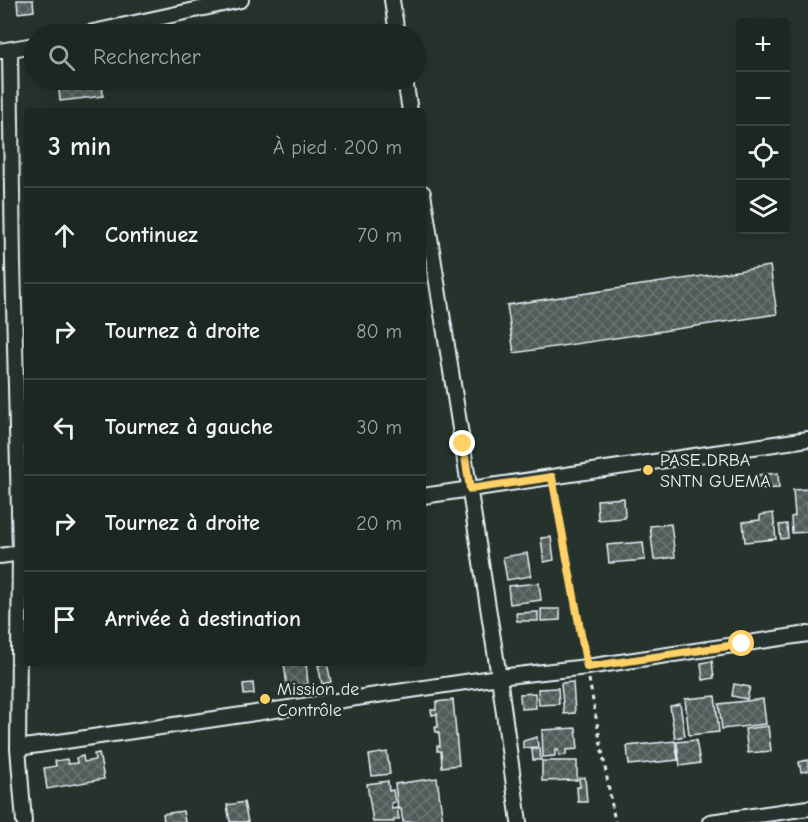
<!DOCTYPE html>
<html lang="fr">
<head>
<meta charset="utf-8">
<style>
	body { margin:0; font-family:"Comic Neue",sans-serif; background:#29322f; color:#f1f3f6 }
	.controls { position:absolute; right:18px; top:18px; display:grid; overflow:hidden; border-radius:6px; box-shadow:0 3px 15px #0003 }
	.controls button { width:54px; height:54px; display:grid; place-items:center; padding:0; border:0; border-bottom:2px solid #3a4340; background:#1c2622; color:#f1f3f6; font:30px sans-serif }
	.stop { position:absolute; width:18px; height:18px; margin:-14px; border:4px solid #ffd166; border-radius:50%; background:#fff }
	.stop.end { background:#ffd166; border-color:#fff; box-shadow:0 2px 6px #0008 }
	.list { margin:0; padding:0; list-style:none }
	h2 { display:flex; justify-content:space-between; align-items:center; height:78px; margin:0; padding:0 24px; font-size:26px }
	h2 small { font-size:20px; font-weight:400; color:#a0a5a5 }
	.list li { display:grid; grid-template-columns:39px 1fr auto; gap:18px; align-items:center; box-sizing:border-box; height:96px; padding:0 24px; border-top:2px solid #3a4340 }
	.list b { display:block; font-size:22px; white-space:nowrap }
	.list em { font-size:20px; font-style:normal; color:#a0a5a5 }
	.icon { flex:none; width:33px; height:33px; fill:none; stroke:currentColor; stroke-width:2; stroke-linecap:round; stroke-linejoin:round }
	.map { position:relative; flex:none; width:808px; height:822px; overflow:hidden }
	.search { position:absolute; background:#1c2622; box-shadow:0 3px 15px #0003; left:24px; top:24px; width:402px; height:66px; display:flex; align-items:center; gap:15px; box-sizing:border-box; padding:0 21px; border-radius:33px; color:#a0a5a5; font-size:22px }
	.panel { position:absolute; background:#1c2622; box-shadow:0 3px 15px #0003; left:24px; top:108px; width:402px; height:558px; border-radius:6px }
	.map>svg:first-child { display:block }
	.building { fill:url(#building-cross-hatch); stroke:#e8f1f8; stroke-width:1.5 }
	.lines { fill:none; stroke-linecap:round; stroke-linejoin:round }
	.street-casing { stroke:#e8f1f8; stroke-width:18 }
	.path { stroke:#e8f1f8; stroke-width:3; stroke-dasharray:4.5 4.5; stroke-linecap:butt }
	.street { stroke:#26332d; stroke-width:14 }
	.route { stroke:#ffd166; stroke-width:8 }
	.poi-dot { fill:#ffd166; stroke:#26332d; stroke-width:2 }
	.labels { text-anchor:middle; stroke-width:5; stroke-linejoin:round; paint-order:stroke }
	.poi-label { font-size:18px; fill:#e8f1f8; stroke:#26332d; text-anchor:start }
</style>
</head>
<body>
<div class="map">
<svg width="808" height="822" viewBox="0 0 808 822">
	<defs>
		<pattern id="building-cross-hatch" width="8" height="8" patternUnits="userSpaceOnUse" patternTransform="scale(1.5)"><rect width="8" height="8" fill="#505c59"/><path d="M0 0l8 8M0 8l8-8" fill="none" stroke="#697472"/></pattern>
	</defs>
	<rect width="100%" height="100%" fill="#26332d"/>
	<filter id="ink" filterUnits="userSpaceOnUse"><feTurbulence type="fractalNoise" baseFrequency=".0167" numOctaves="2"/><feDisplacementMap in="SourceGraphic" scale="12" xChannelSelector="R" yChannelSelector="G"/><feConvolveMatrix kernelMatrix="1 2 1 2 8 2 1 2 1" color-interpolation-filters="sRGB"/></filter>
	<g filter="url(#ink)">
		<path class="building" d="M17,0H33L34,11L18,13Z
			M58,80H102L103,96L60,101Z
			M770,266L777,314L514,353L507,305Z
			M778,473L779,488L758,489L757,475Z
			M808,489V532L792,533L791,517L795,516L793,490Z
			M624,498L625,518L598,520L597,500Z
			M773,513L776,539L745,542L743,522L760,520V515Z
			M671,524L675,557L654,560L650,526Z
			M787,524L788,538L781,539L779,525Z
			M551,537L554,560L544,562L541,538Z
			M643,542L645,560L609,563L607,545Z
			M527,553L531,576L507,580L503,557Z
			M539,583L541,600L510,604L508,586Z
			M541,609H560V620L541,621Z
			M538,612V621H517L516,613Z
			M712,661L714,678L703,680L701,663Z
			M284,663H306L308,684L287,687Z
			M327,663L331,682L322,684L318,665Z
			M573,682L575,713L564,714L561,683Z
			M253,683L254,694L244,695L243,684Z
			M734,684L750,687L747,699L732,696Z
			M558,688L559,704L539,705L538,689Z
			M535,693L536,708L521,709L520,694Z
			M715,696L719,732L689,735L685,699Z
			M763,699L766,724L722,729L719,704Z
			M453,700L459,765L442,767L441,751H437V746H440L439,732H436L435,727H438L437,714L432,715L431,710H436V702Z
			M680,704L685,736L675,738L670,706Z
			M768,726L771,751L748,753L745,729Z
			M576,728L578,749L566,750V755L559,756L558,750H555V756L543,757L542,730Z
			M537,737L538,747L523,748V741Z
			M696,740L700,763L680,766L677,742Z
			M675,741L678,760L629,765L627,746Z
			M532,749H540L541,760H533Z
			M387,752L390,774L372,776L369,755Z
			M99,753L104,779L47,789L44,768L56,766L55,761L67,759L68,764L77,763L76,758L83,756L84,762L95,760L94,754Z
			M808,760V771L801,772L799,762Z
			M542,761H577V780L542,781Z
			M585,777L587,802H578L577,787H580L579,778Z
			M437,778L443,821L403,822L401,809H398L395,784Z
			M388,781L389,791L393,790L395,802L391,803L392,809L397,808L399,819L394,820V822H373L367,784Z
			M244,802L248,822H230L227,805Z
			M183,811L185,822H164L163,814Z"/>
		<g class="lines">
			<defs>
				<path id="street" d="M392,0L397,34
					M84,34L241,0
					M0,51L34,45
					M10,51L13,262L20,553L18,748L24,822
					M405,80L410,111
					M423,193L499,677L519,822
					M423,496L808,439
					M0,556L27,552
					M18,748L499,677L587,667L808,634
					M710,822L808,808"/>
			</defs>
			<use href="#street" class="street-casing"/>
			<path class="path" d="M554,491L584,652
				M589,679L615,822"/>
			<use href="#street" class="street"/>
		</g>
	</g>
	<g class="lines" filter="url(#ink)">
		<path class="route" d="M463,444L470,489L552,477L587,667L742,644"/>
	</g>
	<g class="poi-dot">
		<circle cx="648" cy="470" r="6"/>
		<circle cx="265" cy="699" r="6"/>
	</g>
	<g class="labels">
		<g class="poi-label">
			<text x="660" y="466">PASE DRBA<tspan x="660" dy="21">SNTN GUEMA</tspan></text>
			<text x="277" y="695">Mission de<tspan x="277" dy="21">Contrôle</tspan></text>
		</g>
	</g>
</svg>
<div class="controls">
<button>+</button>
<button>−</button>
<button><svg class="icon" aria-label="locate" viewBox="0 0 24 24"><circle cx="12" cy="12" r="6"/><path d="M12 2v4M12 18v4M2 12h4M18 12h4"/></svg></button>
<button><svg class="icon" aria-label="layers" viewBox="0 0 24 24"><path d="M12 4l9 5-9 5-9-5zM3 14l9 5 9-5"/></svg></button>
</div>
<div class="stop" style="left:742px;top:644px"></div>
<div class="stop end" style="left:463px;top:444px"></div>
<div class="search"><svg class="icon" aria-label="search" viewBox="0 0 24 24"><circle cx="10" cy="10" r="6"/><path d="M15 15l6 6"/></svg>Rechercher</div>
<section class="panel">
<h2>3 min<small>À pied · 200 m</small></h2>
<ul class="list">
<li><svg class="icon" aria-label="ahead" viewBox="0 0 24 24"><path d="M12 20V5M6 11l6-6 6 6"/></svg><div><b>Continuez</b></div><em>70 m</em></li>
<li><svg class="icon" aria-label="right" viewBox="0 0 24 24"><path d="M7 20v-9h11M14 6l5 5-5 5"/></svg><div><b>Tournez à droite</b></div><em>80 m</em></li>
<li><svg class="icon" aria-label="left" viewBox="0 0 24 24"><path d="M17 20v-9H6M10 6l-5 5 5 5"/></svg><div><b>Tournez à gauche</b></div><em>30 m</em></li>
<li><svg class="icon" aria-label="right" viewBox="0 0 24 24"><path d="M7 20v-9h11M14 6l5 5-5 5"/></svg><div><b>Tournez à droite</b></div><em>20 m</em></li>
<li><svg class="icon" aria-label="arrive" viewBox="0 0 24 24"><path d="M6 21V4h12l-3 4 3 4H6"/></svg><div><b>Arrivée à destination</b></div></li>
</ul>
</section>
</div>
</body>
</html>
